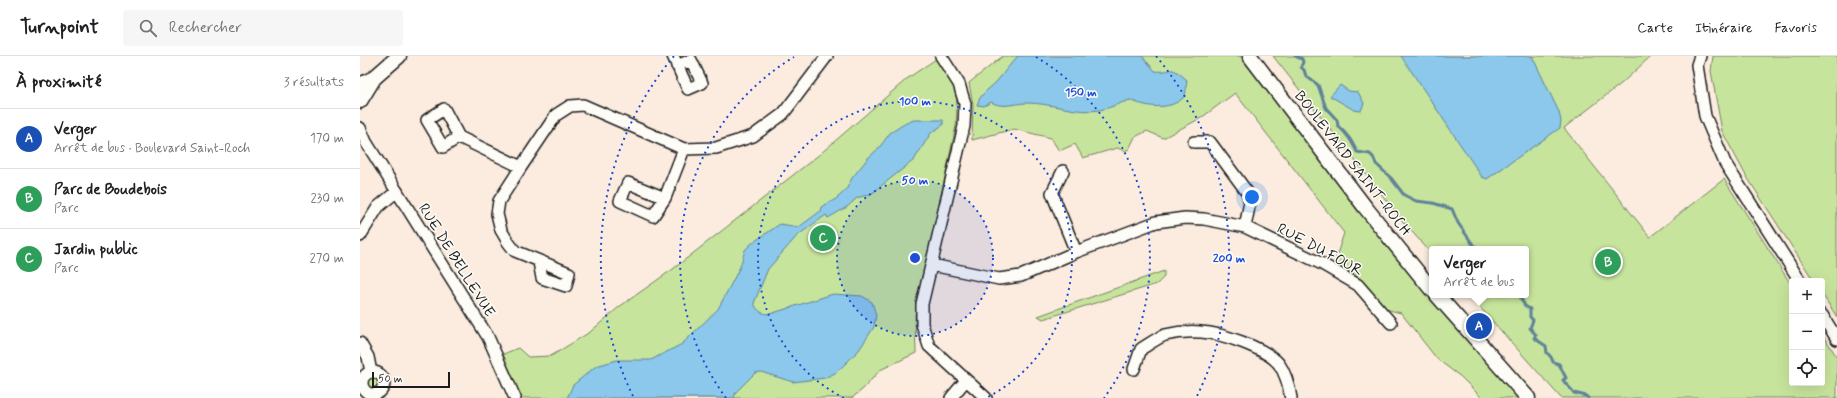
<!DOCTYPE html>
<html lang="fr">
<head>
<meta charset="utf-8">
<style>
	body { margin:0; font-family:Mynerve,sans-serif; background:#f6f6f6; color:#202124 }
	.controls { position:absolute; right:12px; bottom:12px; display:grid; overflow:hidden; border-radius:4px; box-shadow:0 4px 16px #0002 }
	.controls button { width:36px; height:36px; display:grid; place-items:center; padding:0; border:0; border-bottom:1px solid #e0e0e0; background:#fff; color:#202124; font:20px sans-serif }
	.scale { position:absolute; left:12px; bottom:10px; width:78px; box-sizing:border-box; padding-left:4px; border:2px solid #1c1c1c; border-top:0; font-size:11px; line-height:14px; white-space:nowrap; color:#1c1c1c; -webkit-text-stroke:3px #fdfcf7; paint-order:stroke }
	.you { position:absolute; left:892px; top:141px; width:14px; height:14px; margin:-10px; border:3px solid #fff; border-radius:50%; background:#1a73e8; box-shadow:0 0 0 6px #1a73e833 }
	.badge { display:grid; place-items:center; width:26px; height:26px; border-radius:50%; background:#c8321e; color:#fff; font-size:13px; font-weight:700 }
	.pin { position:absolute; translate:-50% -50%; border:2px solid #fff; box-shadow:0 1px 4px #0006 }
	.popup { position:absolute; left:1069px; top:190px; width:100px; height:52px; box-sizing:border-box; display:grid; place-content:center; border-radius:4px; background:#fff; filter:drop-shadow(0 1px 3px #0005); font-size:13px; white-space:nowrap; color:#757577 }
	.popup b { font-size:15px; color:#202124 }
	.popup::after { content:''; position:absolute; left:50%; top:100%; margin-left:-8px; border:8px solid transparent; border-top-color:#fff }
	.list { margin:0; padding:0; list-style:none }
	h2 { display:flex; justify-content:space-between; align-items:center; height:52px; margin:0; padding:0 16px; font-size:17px }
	h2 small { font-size:13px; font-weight:400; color:#757577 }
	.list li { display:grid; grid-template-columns:26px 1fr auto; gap:12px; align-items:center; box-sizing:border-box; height:60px; padding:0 16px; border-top:1px solid #e0e0e0 }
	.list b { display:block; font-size:15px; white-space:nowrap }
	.list p { margin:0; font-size:13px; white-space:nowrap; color:#757577 }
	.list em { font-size:13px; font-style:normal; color:#757577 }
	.icon { flex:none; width:22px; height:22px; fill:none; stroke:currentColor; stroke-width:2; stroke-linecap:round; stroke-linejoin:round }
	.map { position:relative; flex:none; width:1477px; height:342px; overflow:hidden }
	header { display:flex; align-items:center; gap:24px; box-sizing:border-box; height:56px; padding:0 20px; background:#fff; border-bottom:1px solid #e0e0e0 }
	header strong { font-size:19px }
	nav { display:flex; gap:22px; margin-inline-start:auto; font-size:14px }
	.search { width:280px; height:36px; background:#f6f6f6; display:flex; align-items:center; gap:10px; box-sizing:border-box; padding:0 14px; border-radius:4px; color:#757577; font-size:15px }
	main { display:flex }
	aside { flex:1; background:#fff }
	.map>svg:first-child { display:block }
	.green { fill:#c7e49c; stroke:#72805c }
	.water { fill:#8bc8eb; stroke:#5f8398 }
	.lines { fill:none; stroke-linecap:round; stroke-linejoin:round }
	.stream { stroke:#5f8398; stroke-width:3 }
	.minor-casing { stroke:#1c1c1c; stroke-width:14 }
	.major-casing { stroke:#1c1c1c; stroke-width:17 }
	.minor { stroke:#fdfcf7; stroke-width:11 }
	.major { stroke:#fdfcf7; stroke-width:14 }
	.ring { fill:none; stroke:#1d4ed8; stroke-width:2; stroke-dasharray:2 4 }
	.labels { text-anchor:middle; stroke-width:3; stroke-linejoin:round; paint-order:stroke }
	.street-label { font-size:15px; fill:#1c1c1c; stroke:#fdfcf7 }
	.centre { fill:#1d4ed8; stroke:#fdfcf7; stroke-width:2 }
	.ring-label { font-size:12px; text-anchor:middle; font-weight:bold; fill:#1d4ed8; stroke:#fdfcf7; stroke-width:3; stroke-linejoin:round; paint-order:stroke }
</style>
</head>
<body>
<header>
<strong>Turnpoint</strong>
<div class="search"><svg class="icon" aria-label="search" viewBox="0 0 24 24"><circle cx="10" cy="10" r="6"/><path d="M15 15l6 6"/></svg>Rechercher</div>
<nav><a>Carte</a><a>Itinéraire</a><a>Favoris</a></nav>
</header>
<main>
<aside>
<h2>À proximité<small>3 résultats</small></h2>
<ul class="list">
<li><span class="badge" style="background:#1a4fb4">A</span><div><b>Verger</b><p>Arrêt de bus · Boulevard Saint-Roch</p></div><em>170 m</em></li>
<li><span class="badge" style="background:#2e9e5b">B</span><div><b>Parc de Boudebois</b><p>Parc</p></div><em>230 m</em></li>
<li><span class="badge" style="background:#2e9e5b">C</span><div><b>Jardin public</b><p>Parc</p></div><em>270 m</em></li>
</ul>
</aside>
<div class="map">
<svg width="1477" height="342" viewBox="0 0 1477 342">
	<rect width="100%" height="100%" fill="#fbecdf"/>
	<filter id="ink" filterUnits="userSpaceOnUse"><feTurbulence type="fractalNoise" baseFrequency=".025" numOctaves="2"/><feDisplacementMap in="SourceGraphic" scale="8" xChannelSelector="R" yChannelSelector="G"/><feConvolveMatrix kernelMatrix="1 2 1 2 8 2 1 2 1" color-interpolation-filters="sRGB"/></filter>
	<g filter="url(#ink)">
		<path class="green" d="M643,0H880L1050,219L1158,342H1122L1101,321L1077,303L1041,257L1025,253L1001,223L974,207L984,177L875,37L841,62L803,82L787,75L775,81L769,93L765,95L757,92L723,102L715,88L699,95L691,82L654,73L612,84L613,49L609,27Z
			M913,0H1291L1262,27L1204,72L1290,181L1364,123L1432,230V327H1462V278L1477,301V342H1201L1109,239H1166V193H1072V198L1044,167Z
			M1353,0H1477V261L1462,238V225H1454L1385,118L1362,75L1351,15Z
			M576,3C598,30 598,36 596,70L555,259L556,297L520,314L503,333L492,342H159L141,299L158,292L168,301L191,300L230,276L259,251L313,213L460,98L548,22Z
			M804,215V221L797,228L683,263L678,260Z
			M7 327a6 6 0 1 1 12 0a6 6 0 1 1-12 0Z"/>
		<path class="water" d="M658,0H782L795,15C815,17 808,7 827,24C826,29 827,38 823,42C809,55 785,51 770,44C760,47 750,52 740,54C716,58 692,47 667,47C655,47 642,53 631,46L624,50L617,49C621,36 629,34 637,25C644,17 650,8 658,0Z
			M1041,0H1172L1199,56L1201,65L1200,72L1127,123L1122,121Z
			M980,29L989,35L998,36L1004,47L1001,55L994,54L970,40Z
			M554,64H583V69L571,77L554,104L511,138L497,142L487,151L468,162L466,159L437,180L408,213L394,247C397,255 402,258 410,258L473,238L502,240L512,246L516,259L514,271L499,294L477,316L465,322L433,326L401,316L395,317L376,336L374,342H207L213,329L236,310L257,304H291L322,288L358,253L380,211L385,194L392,187L420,168L439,171L462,154L461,151L476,143L486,134L492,122L508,102L519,92L530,77L546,67Z"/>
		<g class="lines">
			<path class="stream" d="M935,0L942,3L943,6L941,11L944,14L946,20L958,29L966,52L977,64L978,70C988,79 991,84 997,96L1010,98L1013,101L1016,108L1031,122L1044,139L1056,145L1073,147L1092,153L1098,167L1114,190L1119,193
				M1159,239L1165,250L1170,253V261L1173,264L1170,272L1176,279L1174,282L1186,290L1187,297L1191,301L1193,306L1199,308L1206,322L1203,324C1206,329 1211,332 1214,337L1226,340L1228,342"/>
			<defs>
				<path id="minor" d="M313,0L328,33L342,27L331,4L317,10
					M581,0L599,28L605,48L604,70L562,248V268L569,290L626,342
					M1340,0L1337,9L1345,60L1365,107L1440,225
					M0,72L6,86L128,281L155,342
					M99,81L83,91L67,64L84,53L99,81L161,111L196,59L210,50L223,49L324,93L356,92L393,80L423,58L467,0
					M834,86H850L887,136L890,146L885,171
					M161,111L139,145L137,158L141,174L148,186L155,195L209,217L206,230L182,222L179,206
					M703,115L692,137L716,196
					M305,142L293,160L260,145L268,127L305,142L324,93
					M0,180L18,151L37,135
					M572,209L639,223L661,220L716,196L796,166L825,162L844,163L885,171L962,208L998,229L1031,267
					M1462,259L1477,283
					M0,287L8,301L11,316
					M774,313L781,293C788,289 797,282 805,279C817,276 829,275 841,276C861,277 906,292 919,308C926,318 929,330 931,342
					M2 327a11 11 0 1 1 22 0a11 11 0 1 1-22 0Z
					M591,342L606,324"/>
				<path id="major" d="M890,0L1005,151L1072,234
					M0,29L14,22L39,0
					M0,45L14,22
					M1077,239L1168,342"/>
			</defs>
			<use href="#minor" class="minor-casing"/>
			<use href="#major" class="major-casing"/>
			<use href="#minor" class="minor"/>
			<use href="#major" class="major"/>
		</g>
	</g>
	<circle cx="555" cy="202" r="78" fill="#1d4ed8" fill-opacity=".12"/>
	<g class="ring">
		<circle cx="555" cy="202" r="78"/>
		<path d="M484 342A157 157 0 1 1 626 342"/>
		<path d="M366 342A235 235 0 0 1 434 1M676 1A235 235 0 0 1 744 342"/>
		<path d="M273 340A314 314 0 0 1 314 0M796 0A314 314 0 0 1 837 340"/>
	</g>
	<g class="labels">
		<g class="street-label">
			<text transform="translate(993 107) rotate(52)" y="5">BOULEVARD SAINT-ROCH</text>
			<text transform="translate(960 193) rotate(28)" y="5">RUE DU FOUR</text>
			<text transform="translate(97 204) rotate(58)" y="5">RUE DE BELLEVUE</text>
		</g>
	</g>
	<circle cx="555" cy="202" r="6" class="centre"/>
	<g class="ring-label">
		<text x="721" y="40">150 m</text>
		<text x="555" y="49">100 m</text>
		<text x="555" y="128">50 m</text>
		<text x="869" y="206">200 m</text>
	</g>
</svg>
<div class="controls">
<button>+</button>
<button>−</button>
<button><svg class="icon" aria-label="locate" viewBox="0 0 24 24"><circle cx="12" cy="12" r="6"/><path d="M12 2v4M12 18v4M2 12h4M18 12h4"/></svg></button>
</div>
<div class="scale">50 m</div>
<div class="you"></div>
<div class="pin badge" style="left:1119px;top:270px;background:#1a4fb4">A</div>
<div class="popup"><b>Verger</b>Arrêt de bus</div>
<div class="pin badge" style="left:1248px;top:206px;background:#2e9e5b">B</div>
<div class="pin badge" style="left:463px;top:182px;background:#2e9e5b">C</div>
</div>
</main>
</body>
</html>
